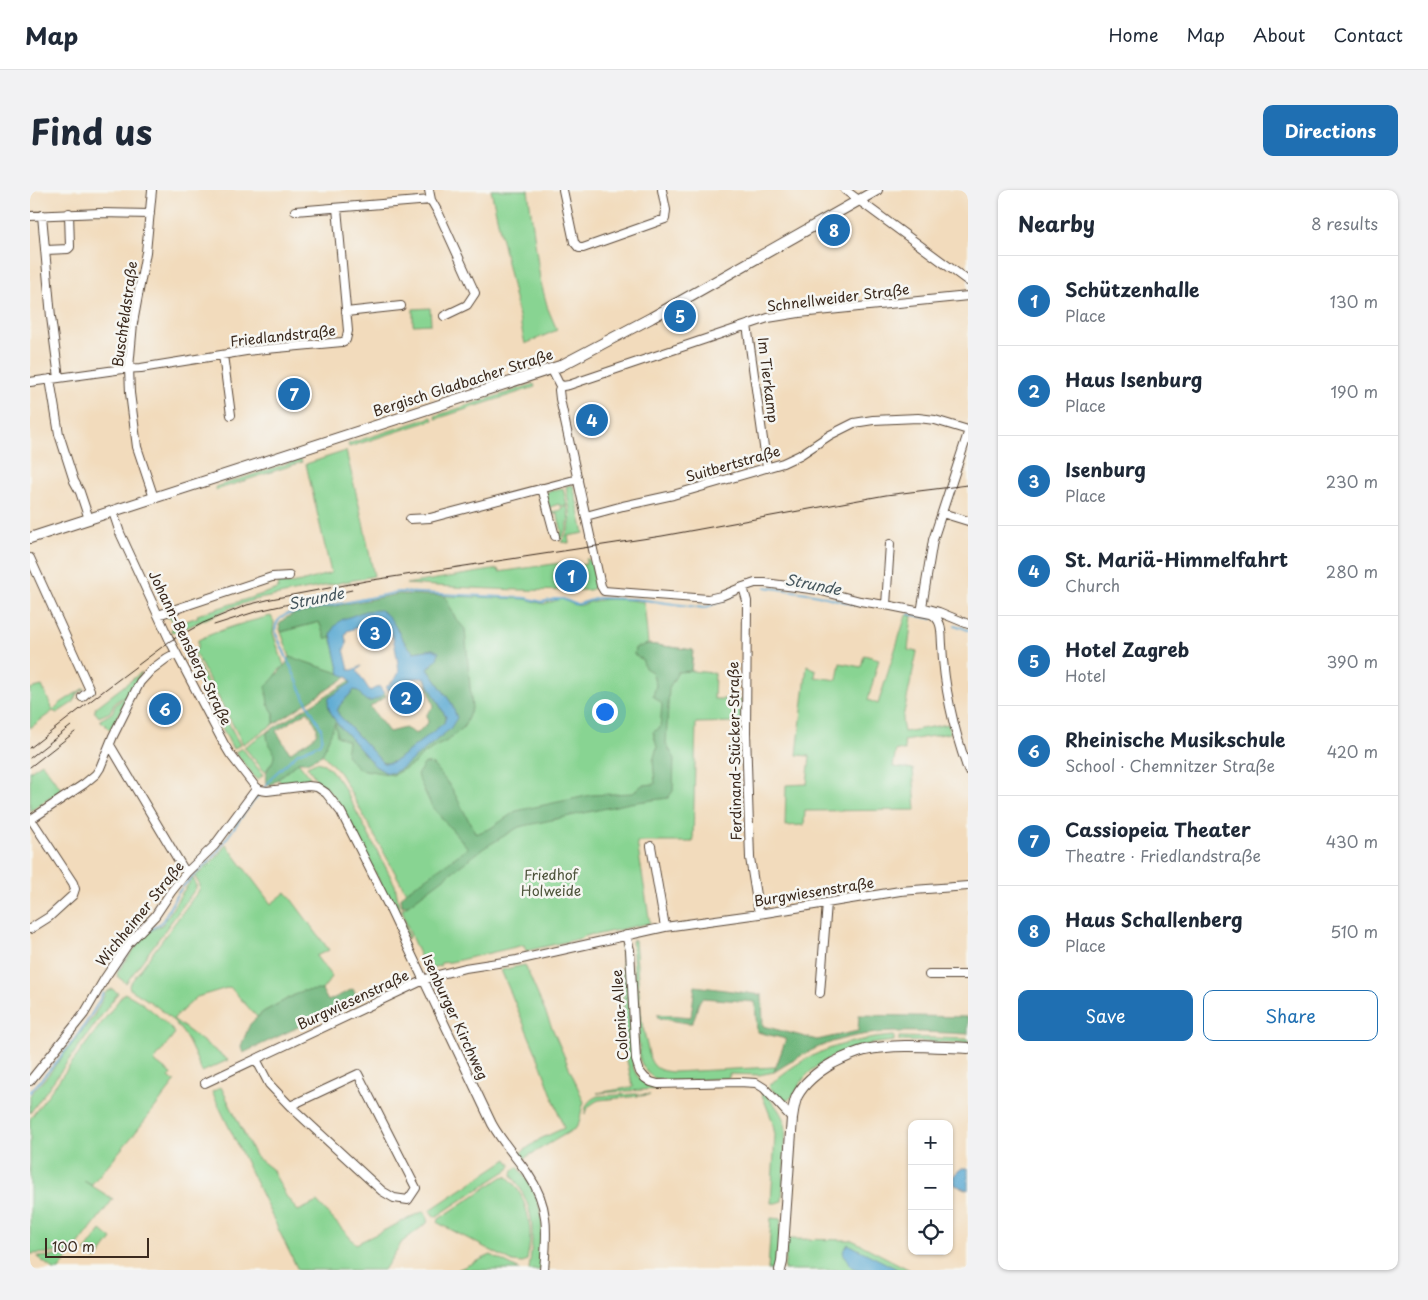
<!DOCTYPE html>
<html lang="en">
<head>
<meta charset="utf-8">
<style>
	body { margin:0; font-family:"Playpen Sans",sans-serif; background:#f2f2f3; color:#1f2937 }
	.controls { position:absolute; right:15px; bottom:15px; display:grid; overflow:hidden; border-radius:10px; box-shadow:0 1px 4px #0004 }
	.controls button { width:45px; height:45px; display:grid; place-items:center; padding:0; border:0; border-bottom:1px solid #e0e1e3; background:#fff; color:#1f2937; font:25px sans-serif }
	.scale { position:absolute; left:15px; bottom:12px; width:104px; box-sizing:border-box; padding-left:5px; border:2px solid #3b2a1e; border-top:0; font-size:14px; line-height:18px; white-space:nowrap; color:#3b2a1e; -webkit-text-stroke:4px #f6f6f2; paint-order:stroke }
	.you { position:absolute; left:574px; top:521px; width:18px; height:18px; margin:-12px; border:4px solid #fff; border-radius:50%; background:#1a73e8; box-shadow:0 0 0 8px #1a73e833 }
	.badge { display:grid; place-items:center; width:32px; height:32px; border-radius:50%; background:#1f6fb2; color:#fff; font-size:16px; font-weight:700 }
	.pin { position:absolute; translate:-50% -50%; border:2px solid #fff; box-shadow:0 1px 5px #0006 }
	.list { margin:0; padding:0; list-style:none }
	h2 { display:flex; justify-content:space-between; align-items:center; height:65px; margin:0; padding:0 20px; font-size:21px }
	h2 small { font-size:16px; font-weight:400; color:#747a83 }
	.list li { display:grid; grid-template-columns:32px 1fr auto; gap:15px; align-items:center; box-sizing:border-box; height:90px; padding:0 20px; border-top:1px solid #e0e1e3 }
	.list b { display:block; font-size:19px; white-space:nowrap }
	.list p { margin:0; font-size:16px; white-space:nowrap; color:#747a83 }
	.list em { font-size:16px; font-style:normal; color:#747a83 }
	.actions { display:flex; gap:10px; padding:15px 20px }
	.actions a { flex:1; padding:11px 0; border:1px solid #1f6fb2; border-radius:10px; text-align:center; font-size:18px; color:#1f6fb2 }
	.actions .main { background:#1f6fb2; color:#fff }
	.icon { flex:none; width:28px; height:28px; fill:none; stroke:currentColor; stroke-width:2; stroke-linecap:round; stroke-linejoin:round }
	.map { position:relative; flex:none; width:938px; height:1080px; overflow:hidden; border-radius:10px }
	header { display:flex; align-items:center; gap:30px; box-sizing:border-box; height:70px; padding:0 25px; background:#fff; border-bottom:1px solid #e0e1e3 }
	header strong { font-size:24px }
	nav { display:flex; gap:28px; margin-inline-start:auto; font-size:18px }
	.intro { display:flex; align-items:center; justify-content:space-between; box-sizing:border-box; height:120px; padding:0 30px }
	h1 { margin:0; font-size:35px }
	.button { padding:12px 22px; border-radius:10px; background:#1f6fb2; color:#fff; font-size:18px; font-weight:700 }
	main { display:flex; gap:30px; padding:0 30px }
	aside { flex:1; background:#fff; border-radius:10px; box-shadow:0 1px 4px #0004 }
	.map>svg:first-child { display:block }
	.green { fill:#88d492; stroke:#627f58 }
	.forest { fill:#6eb67c; stroke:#54704d; fill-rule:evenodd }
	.water { fill:#58a8d2; stroke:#4a6978; fill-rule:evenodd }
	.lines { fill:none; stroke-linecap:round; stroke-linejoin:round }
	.stream { stroke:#58a8d2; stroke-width:2 }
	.minor-casing { stroke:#564536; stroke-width:10 }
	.major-casing { stroke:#564536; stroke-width:12 }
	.minor { stroke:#fff; stroke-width:8 }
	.major { stroke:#fff; stroke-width:10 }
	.tram { stroke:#3b2a1e; stroke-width:1 }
	.labels { text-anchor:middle; stroke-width:5; stroke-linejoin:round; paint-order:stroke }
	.street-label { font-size:14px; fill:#3b2a1e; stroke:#f6f6f2 }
	.park-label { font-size:14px; fill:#4e543b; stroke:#f6f6f2 }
	.water-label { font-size:15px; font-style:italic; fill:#45565d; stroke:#f6f6f2 }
</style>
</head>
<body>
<header>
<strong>Map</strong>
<nav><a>Home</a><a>Map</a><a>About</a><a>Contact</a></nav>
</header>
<div class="intro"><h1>Find us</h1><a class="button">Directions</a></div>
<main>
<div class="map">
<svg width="938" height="1080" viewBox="0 0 938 1080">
	<rect width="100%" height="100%" fill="#f6f6f2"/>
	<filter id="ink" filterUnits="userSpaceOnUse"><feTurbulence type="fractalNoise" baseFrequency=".02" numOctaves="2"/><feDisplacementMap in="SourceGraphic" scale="10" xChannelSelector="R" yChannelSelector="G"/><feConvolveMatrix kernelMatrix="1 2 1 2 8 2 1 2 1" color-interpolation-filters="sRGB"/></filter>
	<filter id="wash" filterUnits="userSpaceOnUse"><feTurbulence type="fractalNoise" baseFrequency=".0096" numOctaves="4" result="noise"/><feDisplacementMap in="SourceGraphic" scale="20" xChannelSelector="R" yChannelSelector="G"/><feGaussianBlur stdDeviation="1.12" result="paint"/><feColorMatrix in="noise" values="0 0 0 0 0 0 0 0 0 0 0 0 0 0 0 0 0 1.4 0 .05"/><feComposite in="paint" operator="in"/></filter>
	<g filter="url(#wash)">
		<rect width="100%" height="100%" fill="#f2dbbc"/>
		<path class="green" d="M461,0H498L510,89L518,119L527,140L495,154Z
			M400,118L401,134L383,135V119Z
			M504,194L505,197L406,229L405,226Z
			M402,227L403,230L319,257L318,254Z
			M316,261L333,332L344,386L224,410L200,418L156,438L154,435L148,438L149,442L146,443L144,441L141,442V440L142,439L143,433L141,428L136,427L143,423L147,434L168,427L167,425L248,399L247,391L260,394L271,392L301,383L276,274Z
			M271,269L272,272L186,300L185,297Z
			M543,295L554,343L538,346L539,353L531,352C547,332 538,318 536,296Z
			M533,298L537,315L530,316L529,314L520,317L522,322L531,320V318L537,316C540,329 539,340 529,350L527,347L532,342L527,323L521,325L516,305L517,302Z
			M556,369H558C564,374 565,388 565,397L560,400C499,402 437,398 376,394L468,379L469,382L544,371L545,376L556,374Z
			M415,406L496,409L513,414L532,409C554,421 549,413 570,410C582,408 601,410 614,412L618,454L663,460L661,481L685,483L684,509H711V532L666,533L663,652H607L620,733L565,745L563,744L553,747L552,748L496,761L494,755L421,772L411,773L410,776L400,778L395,777L394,775C386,757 377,739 372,719L378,715V706L311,585C304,575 293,567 287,556L306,532L345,576L433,527Z
			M876,425L882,426L878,460L887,462L872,532L874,542L918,534L920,543L874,551L875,561L866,560L863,577L883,579L886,620L775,621L774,635L755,636L756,595L777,594L780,566L767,565L777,475L786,480L785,487L807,490L810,473L831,477L834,465L849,469L838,510L848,514Z
			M241,426L244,432L243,443L254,476L247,482L238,514L244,523V534L213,554L164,461L168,458V450C192,439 216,432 241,426Z
			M289,432L296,448L301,447L306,464L310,484L260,467L251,442Z
			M155,458L161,461L210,555L203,559L152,460Z
			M112,482L97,507H93L84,513L80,522L69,527L64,521L66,520L65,518Z
			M12,496L23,520L29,514L54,498V499L46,505L44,512L27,523L23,521L0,538V499Z
			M94,508H97L80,540L70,530L82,523L86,514Z
			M237,542L238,552L244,559L245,568L235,582L214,557Z
			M212,558L233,585L227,590L205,562Z
			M268,572L280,587L278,591L252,594L248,589Z
			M286,572L294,574L301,580L313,596L365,695L371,726L379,746L378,749L314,620L295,596L288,592L277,576Z
			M12,573L32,600L0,621V581Z
			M196,654L241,714L256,702L299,760L286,766L302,787L292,800L281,807L272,801L233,822L227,827L200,797L167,807L143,829L198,870L172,882C165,866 158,847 146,834C134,820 116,809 100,799L99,795L169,700L170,695L165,687L187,667Z
			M163,688L166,695V698L96,793L88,787L87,783L115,744L133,734L152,703Z
			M605,750L611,828L620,869C625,880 632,881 643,882L746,877L744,882L729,885L699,884V888C683,888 637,894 624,888C617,884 613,877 610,870L602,751Z
			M591,754L596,761L603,877C608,890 615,895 627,899L567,903L603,897L597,871L595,853Z
			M495,775L554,912C550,921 552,929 546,938L493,969L489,964L510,949L534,938L509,870L471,780Z
			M82,799L88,803L0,923V905L18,885L63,827L76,802Z
			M94,803C112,810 132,829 145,843L124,871L141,884L139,887L145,892L105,943L61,995L54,991L83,1009L43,1062L0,1064V929Z
			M864,846V851C832,854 798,862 775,887C769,894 765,907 756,911L751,910L739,896C775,862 815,850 864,846Z
			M869,847L938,849V853L869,851Z
			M191,897L225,966L242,979L256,1006L268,1021L287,1012L326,1054L394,1021L398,1029L397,1033L372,1052L354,1080H268L182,902Z
			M733,901C743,912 754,924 756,939L752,1011L746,1013H741L745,945L742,930L732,905Z
			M605,904L620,905L569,910C562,913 557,917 555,925C555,915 558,910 568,906Z
			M477,969L481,975L479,979L407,1026L404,1027L400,1020Z
			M488,977C517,1014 513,1036 510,1080H499C502,1055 506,1030 494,1006C491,998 486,992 482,985L483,980Z
			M476,986C492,997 501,1029 500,1047C500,1055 498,1063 497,1070L493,1073L483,1072L410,1034L408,1032L409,1029L472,987Z
			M741,1028L751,1029L747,1080H738Z
			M71,1040L82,1049L66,1070L55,1061Z
			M758,1049L822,1050L880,1080H754Z
			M40,1065L29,1080H24L7,1067Z
			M461,1065L490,1080H427Z"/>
		<path class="forest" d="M369,404L415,406L426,429L435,439L442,518L434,537L417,551L403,558L391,566L385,573L363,585L329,579L316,565L318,551L307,546L305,533L292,565L277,572H268L241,595L236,594C233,577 244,576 244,565C244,558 239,556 238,550C237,548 237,545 237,542L320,491L321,493L299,508V519L306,532L345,576L355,582L420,539L422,514L398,479L407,469L403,459L384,462C371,452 367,436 356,424L301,444V447L296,449L289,432L251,442L249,435L254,429L264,424ZM278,521L287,537V543C281,552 269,555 260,563L246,541Z
			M618,454L663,460L661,481L648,482L639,498L636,554L644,567L643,601L638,608L600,613L489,637L454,658L378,715L372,716L371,708L376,702L438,658L402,617L387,585L395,573L403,575L421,597L446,644L461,638L486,621L561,605L603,603L612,595L625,594L623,571L627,557L623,542L630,538L632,514L623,506L626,495L622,482L615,478L612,469L604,465L605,458Z
			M260,467L318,486L244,534V523L238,514L236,497C244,487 254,478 260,467Z
			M395,488L416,527L414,533L367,570L360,573H353L309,525L307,521L310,515L324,500L328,501C331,504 334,510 338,511C343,512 351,507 354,503L356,506L340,517L359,542L375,538L386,544L398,533L397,524L404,516Z
			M665,796L732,805L733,836L787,850L828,841L829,825L938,827V844C890,842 840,837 794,855C776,862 760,872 744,882L756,849L727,842L725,812L672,808C666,814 667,826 662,833H657L628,828V824L661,827Z
			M323,799L328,809L213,863L211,856L220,834L233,822L272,801L292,800L298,811Z"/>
		<path class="water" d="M350,420C367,429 368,450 384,462L403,459L409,462L407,469L398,479L422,514L427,528L420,539L372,578L362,583L355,582L345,576L306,532L299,519L298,513L299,508L321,493L318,487L310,484L301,444L304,437L311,430L335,421ZM351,430C364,437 367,468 369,482L366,488L356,497L358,500L361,501L367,496L371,500L375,495L376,491L386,488H395L416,527L414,533L367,570L360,573H353L309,525L307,521L310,515L324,500L328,501C331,504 334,511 338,511C343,512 351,507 354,503L349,496L340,501L327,481L331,477V476L323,480H319L314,459L317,454L315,446L317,441Z
			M932,978H938V1000L925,995L923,987L927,982Z
			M818,1054L865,1078L868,1080H829C820,1077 817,1071 813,1062Z"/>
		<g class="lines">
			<path class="stream" d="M735,397L784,404L827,415
				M879,424L903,429
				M925,435L938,440
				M234,598L244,585L268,563L285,556L290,553L292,547L291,538L276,511L246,444C244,434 248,429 257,424L369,402L496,408L512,412L525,409H533L545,414H549L568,408L607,409L674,418L692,411L704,405
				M87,779L103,756L115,743L132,732L146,706L153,696L185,665L218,618L231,602
				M0,902C27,872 56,839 73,803"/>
		</g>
	</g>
	<g filter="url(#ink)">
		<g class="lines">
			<defs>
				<path id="minor" d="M122,0L116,62L103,133L99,178L100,203L107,257L124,308
					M399,0L401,10L409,24L445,103L437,115L414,126
					M533,0L544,52L549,58H553L635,29L636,20L632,0
					M815,0L938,91
					M265,21L401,10
					M12,25L21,127L29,188
					M0,26L70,23L120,24
					M16,60L38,59L40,57L39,23
					M316,122L371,116
					M717,135L737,278
					M193,165L201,225
					M522,180L529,194L533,196L539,195L738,128L769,123L938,106
					M20,189L29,244L44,291L50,302L59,329
					M0,192L93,179L111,178L216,161L312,152L316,150L318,141L307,18
					M531,195L529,200L530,209L571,396L574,401L678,409L691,406L713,397L725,393H735L788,400L830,411L861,416L901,424C913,430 911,443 912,455C914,496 924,541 938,580
					M938,243L903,350L892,417L909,422L938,434
					M512,298L525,346
					M83,322L90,343L140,451L194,554L200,564L224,595L230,600L237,601L278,596L287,597L296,603L311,622L358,715L462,934C472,952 486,967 498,984C520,1016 517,1043 514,1080
					M912,323L938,331
					M556,326L593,316L643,305L753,273L770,265L800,245L824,233L843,230L888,228L905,230L938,240
					M380,329L400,328L548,289
					M0,368L60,500L52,507
					M713,397L717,411L716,542L720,668L729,724
					M856,415L860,354
					M128,425L242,387L259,386
					M80,555L153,678L157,682
					M0,630L54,594L66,584L70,578L83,546L110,492L121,480L137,468L146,463
					M621,656L635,737
					M0,739L19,727L43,705L45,699L43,693L1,629
					M596,745L600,760L606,870L610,882L615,888L621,892L628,894L709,892L726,893L734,898L762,928
					M899,785H938
					M790,803L797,713
					M226,869L239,894L260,916L352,1001L364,1008L378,1010L386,998L328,884L260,916
					M0,891L54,824L75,788L98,754L125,726L141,702L157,682L184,656L227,598
					M175,893L394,790L404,786L435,778L487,770L635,737L729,724L870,701L938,696"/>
				<path id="major" d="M0,348L530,176L621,128L847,0
					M750,1080L752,1072L762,928C763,921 764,913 767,906C775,891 789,881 803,873C813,868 824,863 835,860C868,853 904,857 938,858"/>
			</defs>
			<use href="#minor" class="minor-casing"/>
			<use href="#major" class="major-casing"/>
			<use href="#minor" class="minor"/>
			<use href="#major" class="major"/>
			<path class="tram" d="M184,435L228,421L322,400
				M0,558L76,499L140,451L173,433L217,415L241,409L336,391L632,346L856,305L938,295
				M0,568L41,536
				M0,577L45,542"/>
		</g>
	</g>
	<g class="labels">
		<g class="street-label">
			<text transform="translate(808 108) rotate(-7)" y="5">Schnellweider Straße</text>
			<text transform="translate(95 124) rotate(-82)" y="5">Buschfeldstraße</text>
			<text transform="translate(253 146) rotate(-6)" y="5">Friedlandstraße</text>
			<text transform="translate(738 190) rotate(83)" y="5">Im Tierkamp</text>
			<text transform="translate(433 193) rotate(-18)" y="5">Bergisch Gladbacher Straße</text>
			<text transform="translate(703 274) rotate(-16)" y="5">Suitbertstraße</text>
			<text transform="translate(160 458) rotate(64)" y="5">Johann-Bensberg-Straße</text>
			<text transform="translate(705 561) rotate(-91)" y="5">Ferdinand-Stücker-Straße</text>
			<text transform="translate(784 702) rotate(-9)" y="5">Burgwiesenstraße</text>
			<text transform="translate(110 724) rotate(-51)" y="5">Wichheimer Straße</text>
			<text transform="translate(323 810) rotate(-25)" y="5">Burgwiesenstraße</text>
			<text transform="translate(590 825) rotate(-94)" y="5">Colonia-Allee</text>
			<text transform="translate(425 827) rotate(65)" y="5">Isenburger Kirchweg</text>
		</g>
		<g class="park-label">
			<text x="521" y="690">Friedhof<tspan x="521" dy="16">Holweide</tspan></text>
		</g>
		<g class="water-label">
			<text transform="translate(783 395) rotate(11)" y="5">Strunde</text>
			<text transform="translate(286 409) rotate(-12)" y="5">Strunde</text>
		</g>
	</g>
</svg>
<div class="controls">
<button>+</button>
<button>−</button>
<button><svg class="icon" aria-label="locate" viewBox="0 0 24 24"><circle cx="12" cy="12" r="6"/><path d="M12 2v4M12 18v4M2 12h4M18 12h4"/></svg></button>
</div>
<div class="scale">100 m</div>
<div class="you"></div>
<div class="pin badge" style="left:541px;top:386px">1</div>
<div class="pin badge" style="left:376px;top:508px">2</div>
<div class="pin badge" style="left:345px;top:443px">3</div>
<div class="pin badge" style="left:562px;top:230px">4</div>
<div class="pin badge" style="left:650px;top:126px">5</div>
<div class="pin badge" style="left:135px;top:519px">6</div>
<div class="pin badge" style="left:264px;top:204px">7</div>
<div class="pin badge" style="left:804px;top:40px">8</div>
</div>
<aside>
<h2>Nearby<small>8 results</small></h2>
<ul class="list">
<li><span class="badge">1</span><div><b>Schützenhalle</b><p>Place</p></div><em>130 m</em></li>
<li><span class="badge">2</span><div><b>Haus Isenburg</b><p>Place</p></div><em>190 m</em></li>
<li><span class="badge">3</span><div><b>Isenburg</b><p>Place</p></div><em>230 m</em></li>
<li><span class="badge">4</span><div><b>St. Mariä-Himmelfahrt</b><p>Church</p></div><em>280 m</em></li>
<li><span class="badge">5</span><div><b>Hotel Zagreb</b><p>Hotel</p></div><em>390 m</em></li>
<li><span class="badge">6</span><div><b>Rheinische Musikschule</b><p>School · Chemnitzer Straße</p></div><em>420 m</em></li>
<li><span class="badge">7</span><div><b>Cassiopeia Theater</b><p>Theatre · Friedlandstraße</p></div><em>430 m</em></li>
<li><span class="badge">8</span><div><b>Haus Schallenberg</b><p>Place</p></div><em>510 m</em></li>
</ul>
<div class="actions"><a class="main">Save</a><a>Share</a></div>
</aside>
</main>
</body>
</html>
